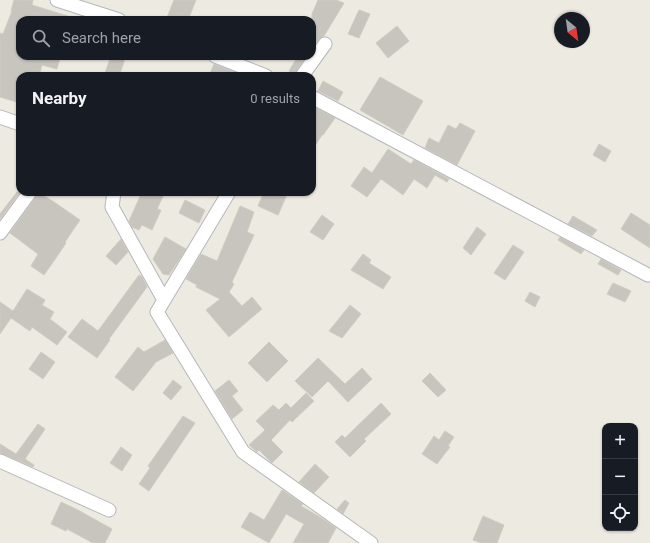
<!DOCTYPE html>
<html lang="en">
<head>
<meta charset="utf-8">
<style>
	body { margin:0; font-family:Roboto,sans-serif; background:#20242c; color:#f1f3f6 }
	.controls { position:absolute; right:12px; bottom:12px; display:grid; overflow:hidden; border-radius:8px; box-shadow:0 1px 3px #0004 }
	.controls button { width:36px; height:36px; display:grid; place-items:center; padding:0; border:0; border-bottom:1px solid #363941; background:#171b24; color:#f1f3f6; font:20px sans-serif }
	.compass { position:absolute; left:554px; top:12px; width:36px; height:36px; border-radius:50%; background:#171b24; box-shadow:0 1px 3px #0004; rotate:151deg }
	.list { margin:0; padding:0; list-style:none }
	h2 { display:flex; justify-content:space-between; align-items:center; height:52px; margin:0; padding:0 16px; font-size:17px }
	h2 small { font-size:13px; font-weight:400; color:#9ea1a6 }
	.icon { flex:none; width:22px; height:22px; fill:none; stroke:currentColor; stroke-width:2; stroke-linecap:round; stroke-linejoin:round }
	.map { position:relative; flex:none; width:650px; height:543px; overflow:hidden }
	.search { position:absolute; background:#171b24; box-shadow:0 1px 3px #0004; left:16px; top:16px; width:300px; height:44px; display:flex; align-items:center; gap:10px; box-sizing:border-box; padding:0 14px; border-radius:12px; color:#9ea1a6; font-size:15px }
	.panel { position:absolute; background:#171b24; box-shadow:0 1px 3px #0004; left:16px; top:72px; width:300px; height:124px; border-radius:12px }
	.map>svg:first-child { display:block }
	.building { fill:#c8c5bf; stroke:#d1ccc0 }
	.lines { fill:none; stroke-linecap:round; stroke-linejoin:round }
	.minor-casing { stroke:#b4b7bc; stroke-width:15 }
	.minor { stroke:#fff; stroke-width:13 }
</style>
</head>
<body>
<div class="map">
<svg width="650" height="543" viewBox="0 0 650 543">
	<rect width="100%" height="100%" fill="#edeae1"/>
	<path class="building" d="M14,0H33L32,5L71,17V20H20V56H53L60,58L57,69L42,65L39,76H20V103L0,97V33L3,34L12,11H11Z
		M174,0H196L188,20H166Z
		M318,0H336L344,3L324,36L319,39L312,48V14Z
		M359,10L370,14L359,38L348,34Z
		M397,26L409,41L388,58L376,43Z
		M111,56H126L119,76H104Z
		M298,56H307L294,74L289,71Z
		M214,64L244,76H209Z
		M380,77L423,101L403,135L360,110Z
		M323,81L343,92L338,101L318,91Z
		M312,106L335,118L323,135H322L312,150Z
		M460,123L475,131L457,165L425,148L429,138L439,143L448,125L456,129Z
		M599,144L611,151L605,162L593,155Z
		M388,149L411,164L414,160L449,179L447,182L435,175L427,188L414,179L403,195L381,179L367,197L351,186L364,167L372,173Z
		M17,192H20L0,219V214Z
		M38,192L54,202L80,220L65,242L66,243L58,255L44,275L31,266L38,254L10,233L36,197Z
		M142,192H165L157,209L161,210L152,230L142,225L139,230L132,227L129,221Z
		M264,192H288L278,215L258,206Z
		M185,200L205,210L199,223L179,213Z
		M240,206L254,212L247,232L254,235L232,282L234,284L229,292L242,306L252,297L262,309L229,337L206,310L220,299L196,287L197,285L186,279L201,254L217,261Z
		M631,213L650,225V248L621,229Z
		M322,215L334,224L323,240L310,232Z
		M573,216L597,230L592,236L568,224Z
		M477,227L486,234L471,255L463,248Z
		M165,237L186,249L169,275L163,274L153,259Z
		M560,237L584,250L581,254L558,240Z
		M121,239L128,252L116,265L106,256Z
		M513,245L524,252L505,280L494,273Z
		M363,254L371,260L369,263L391,277L383,289L351,270Z
		M601,259L621,270L618,275L598,264Z
		M139,275L142,277L147,287L109,339L110,340L97,358L68,337L82,319L98,331Z
		M613,283L631,291L625,302L607,294Z
		M27,289L45,300L42,305L54,312L50,319L67,332L57,345L32,327L30,331L11,318L0,334V302L13,311Z
		M530,292L540,297L535,307L525,301Z
		M350,305L361,314L342,338L329,331Z
		M165,340L173,353L156,362L133,391L115,377L138,347L144,352Z
		M269,342L288,361L267,382L248,363Z
		M41,352L55,362L43,379L29,369Z
		M318,358L345,384L362,368L372,379L348,402L328,381L312,397L295,381Z
		M430,373L446,390L438,397L422,381Z
		M173,380L182,387L171,400L163,393Z
		M229,380L238,391L232,396L243,410L232,419L215,391Z
		M306,393L314,401L292,422L290,420L271,440L283,452L272,463L259,450L257,452L249,445L265,430L256,421L273,405L279,410L286,403L291,408Z
		M381,403L391,414L364,439L366,441L350,457L335,442L342,435L345,438Z
		M183,416L195,423L149,491L139,484L150,468L148,466Z
		M38,424L45,429L25,459L34,465L33,467L0,453V444L16,454Z
		M445,431L454,437L448,446L450,447L437,464L422,454L434,436L439,440Z
		M121,447L132,455L122,471L110,463Z
		M315,464L329,477L314,493L299,482Z
		M282,490L303,504L301,506L320,517L336,528L328,543H293L304,524L286,514L269,543L241,527L250,512L264,520Z
		M345,500L349,503L343,514L337,509Z
		M61,502L76,509L112,529L105,543H93L67,529L66,531L51,524Z
		M483,516L504,525L497,543H481L473,540Z"/>
	<g class="lines">
		<defs>
			<path id="minor" d="M57,0L119,20
				M215,56L266,76
				M302,76L325,44
				M312,97L648,275
				M0,117L20,124
				M114,192L112,207L164,300
				M229,192L157,312L243,452L371,543
				M0,233L30,192
				M0,461L109,510"/>
		</defs>
		<use href="#minor" class="minor-casing"/>
		<use href="#minor" class="minor"/>
	</g>
</svg>
<div class="controls">
<button>+</button>
<button>−</button>
<button><svg class="icon" aria-label="locate" viewBox="0 0 24 24"><circle cx="12" cy="12" r="6"/><path d="M12 2v4M12 18v4M2 12h4M18 12h4"/></svg></button>
</div>
<svg class="compass" viewBox="-18 -18 36 36"><path d="M0-13l5 13h-10z" fill="#e53935"/><path d="M0 13l5-13h-10z" fill="#9ea1a6"/></svg>
<div class="search"><svg class="icon" aria-label="search" viewBox="0 0 24 24"><circle cx="10" cy="10" r="6"/><path d="M15 15l6 6"/></svg>Search here</div>
<section class="panel">
<h2>Nearby<small>0 results</small></h2>
<ul class="list">
</ul>
</section>
</div>
</body>
</html>
